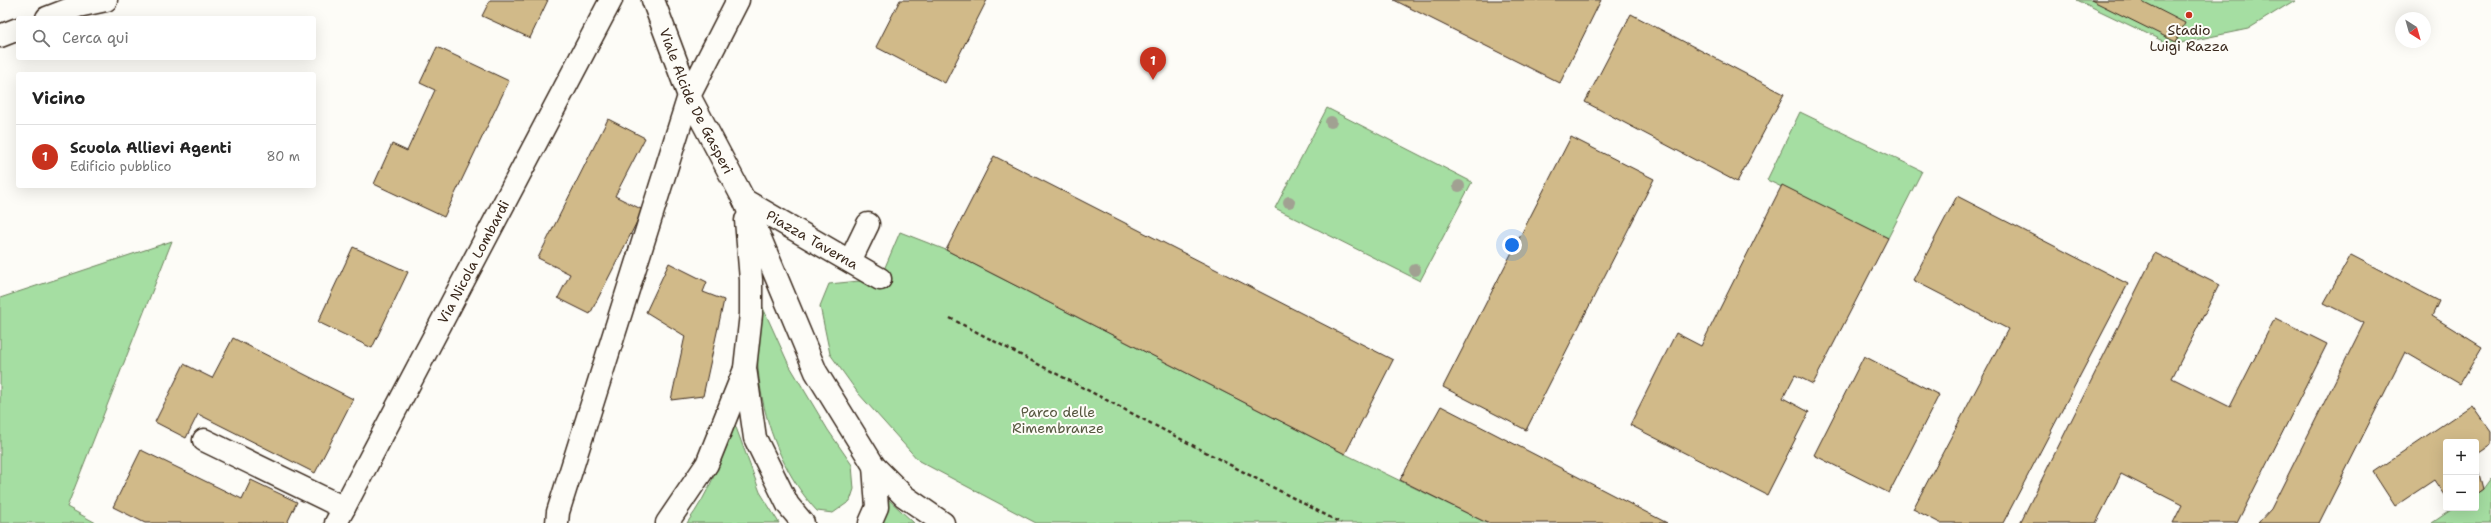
<!DOCTYPE html>
<html lang="it">
<head>
<meta charset="utf-8">
<style>
	body { margin:0; font-family:"Shantell Sans",sans-serif; background:#f2f2f2; color:#222 }
	.controls { position:absolute; right:12px; bottom:12px; display:grid; overflow:hidden; border-radius:4px; box-shadow:0 4px 16px #0002 }
	.controls button { width:36px; height:36px; display:grid; place-items:center; padding:0; border:0; border-bottom:1px solid #e0e0e0; background:#fff; color:#222; font:20px sans-serif }
	.compass { position:absolute; left:2395px; top:12px; width:36px; height:36px; border-radius:50%; background:#fff; box-shadow:0 4px 16px #0002; rotate:143deg }
	.you { position:absolute; left:1512px; top:245px; width:14px; height:14px; margin:-10px; border:3px solid #fff; border-radius:50%; background:#1a73e8; box-shadow:0 0 0 6px #1a73e833 }
	.badge { display:grid; place-items:center; width:26px; height:26px; border-radius:50%; background:#c8321e; color:#fff; font-size:13px; font-weight:700 }
	.pin { position:absolute; translate:-50% -33px; filter:drop-shadow(0 1px 2px #0008) }
	.pin::after { content:''; position:absolute; top:21px; width:14px; height:12px; background:inherit; clip-path:polygon(0 0,100% 0,50% 100%) }
	.list { margin:0; padding:0; list-style:none }
	h2 { display:flex; justify-content:space-between; align-items:center; height:52px; margin:0; padding:0 16px; font-size:17px }
	h2 small { font-size:13px; font-weight:400; color:#767676 }
	.list li { display:grid; grid-template-columns:26px 1fr auto; gap:12px; align-items:center; box-sizing:border-box; height:64px; padding:0 16px; border-top:1px solid #e0e0e0 }
	.list b { display:block; font-size:15px; white-space:nowrap }
	.list p { margin:0; font-size:13px; white-space:nowrap; color:#767676 }
	.list em { font-size:13px; font-style:normal; color:#767676 }
	.icon { flex:none; width:22px; height:22px; fill:none; stroke:currentColor; stroke-width:2; stroke-linecap:round; stroke-linejoin:round }
	.map { position:relative; flex:none; width:2491px; height:523px; overflow:hidden }
	.search { position:absolute; background:#fff; box-shadow:0 4px 16px #0002; left:16px; top:16px; width:300px; height:44px; display:flex; align-items:center; gap:10px; box-sizing:border-box; padding:0 14px; border-radius:4px; color:#767676; font-size:15px }
	.panel { position:absolute; background:#fff; box-shadow:0 4px 16px #0002; left:16px; top:72px; width:300px; height:116px; border-radius:4px }
	.map>svg:first-child { display:block }
	.green { fill:#a5dea2; stroke:#708460 }
	.building { fill:#d1ba89; stroke:#3b2a1e }
	.lines { fill:none; stroke-linecap:round; stroke-linejoin:round }
	.minor-casing { stroke:#3b2a1e; stroke-width:25 }
	.path { stroke:#3b2a1e; stroke-width:2.5; stroke-dasharray:4 3; stroke-linecap:butt }
	.minor { stroke:#fdfcf7; stroke-width:22 }
	.tree { fill:#a1a192 }
	.poi-dot { fill:#c8321e; stroke:#fdfcf7; stroke-width:1.5 }
	.labels { text-anchor:middle; stroke-width:4; stroke-linejoin:round; paint-order:stroke }
	.poi-label { font-size:14px; fill:#3b2a1e; stroke:#fdfcf7 }
	.street-label { font-size:14px; fill:#3b2a1e; stroke:#fdfcf7 }
	.park-label { font-size:14px; fill:#56573f; stroke:#fdfcf7 }
</style>
</head>
<body>
<div class="map">
<svg width="2491" height="523" viewBox="0 0 2491 523">
	<rect width="100%" height="100%" fill="#fdfcf7"/>
	<filter id="ink" filterUnits="userSpaceOnUse"><feTurbulence type="fractalNoise" baseFrequency=".025" numOctaves="2"/><feDisplacementMap in="SourceGraphic" scale="8" xChannelSelector="R" yChannelSelector="G"/><feConvolveMatrix kernelMatrix="1 2 1 2 8 2 1 2 1" color-interpolation-filters="sRGB"/></filter>
	<g filter="url(#ink)">
		<path class="green" d="M2077,0H2295L2248,29L2171,45Z
			M1327,108L1472,182L1420,281L1275,208Z
			M1800,112L1922,171L1888,238L1767,180Z
			M900,232L946,250L1345,454L1487,523H1036L919,461L858,393L830,354L820,306L829,284L880,279Z
			M172,241L67,507L96,523H0V298Z
			M759,299L788,363L828,430L852,465L854,489L850,501L833,513L817,511C788,480 768,434 761,391C755,361 758,329 759,299Z
			M734,422L760,492L779,523H687C710,492 722,459 734,422Z
			M2491,478V523H2432L2454,508H2476V494L2483,489Z
			M886,497L914,523H881Z"/>
		<path class="building" d="M490,0H548L530,38L482,16Z
			M900,0H987L945,83L876,47Z
			M1394,0H1601L1560,83Z
			M2091,0H2140L2185,23L2176,42Z
			M1631,14L1784,94L1737,182L1585,102Z
			M437,47L509,81L444,217L374,184L392,144L407,151L435,90L420,83Z
			M608,119L645,138L615,196L643,210L590,314L558,298L570,274L538,258Z
			M1571,137L1654,179L1526,430L1443,387Z
			M994,156L1393,360L1345,454L946,250Z
			M1782,185L1888,238L1813,384L1795,375L1783,398L1809,412L1767,495L1630,425L1676,333L1701,346Z
			M1957,196L2128,284L2003,523H1940L1913,509L2008,329L1913,280Z
			M353,247L408,272L372,348L318,322Z
			M2155,253L2219,285L2172,378L2230,407L2275,318L2327,344L2237,523H2173L2182,505L2121,474L2096,523H2020Z
			M2351,255L2439,301L2432,316L2482,347L2460,384L2405,352L2319,523H2258L2271,509L2364,323L2324,303Z
			M669,263L707,282L703,292L724,300L703,396L671,400L685,336L646,312Z
			M233,338L353,399L315,473L198,414L186,438L155,422L184,364L212,378Z
			M1864,356L1939,395L1889,493L1814,455Z
			M2472,405L2491,432V444L2476,454V442H2446V498L2434,480L2395,506L2373,472Z
			M1441,406L1667,523H1487L1400,480Z
			M141,450L242,499L251,480L297,502L287,523H145L113,507Z
			M2476,462L2483,489L2476,494Z"/>
		<g class="lines">
			<defs>
				<g id="minor">
					<path id="s1" d="M653,0L689,96L744,200L816,372L874,466L877,507L870,523"/>
					<path d="M47,18L78,6L106,0"/>
					<path d="M0,36L18,29"/>
					<path id="s2" d="M744,200L880,279"/>
					<path d="M746,220L751,280V314L745,368L755,438L788,505L803,523"/>
					<path d="M850,261L868,224"/>
					<path d="M204,440L344,508"/>
					<path d="M874,466L904,496L943,523"/>
					<path id="s3" d="M336,523L611,0"/>
					<path d="M557,523L558,512L689,96L738,0"/>
					<path d="M667,523L707,464L745,369"/>
				</g>
			</defs>
			<use href="#minor" class="minor-casing"/>
			<path class="path" d="M950,318L1341,523"/>
			<use href="#minor" class="minor"/>
		</g>
		<g class="tree">
			<circle cx="1331" cy="122" r="6"/>
			<circle cx="1459" cy="186" r="6"/>
			<circle cx="1289" cy="202" r="6"/>
			<circle cx="1415" cy="270" r="6"/>
		</g>
	</g>
	<circle class="poi-dot" cx="2189" cy="15" r="4"/>
	<g class="labels">
		<g class="poi-label">
			<text x="2189" y="35">Stadio<tspan x="2189" dy="16">Luigi Razza</tspan></text>
		</g>
		<g class="street-label">
			<text dy="5" stroke="none"><textPath href="#s1" startOffset="110">Viale Alcide De Gasperi</textPath></text>
			<text dy="5" stroke="none"><textPath href="#s2" startOffset="79">Piazza Taverna</textPath></text>
			<text dy="5" stroke="none"><textPath href="#s3" startOffset="295">Via Nicola Lombardi</textPath></text>
		</g>
		<g class="park-label">
			<text x="1058" y="417">Parco delle<tspan x="1058" dy="16">Rimembranze</tspan></text>
		</g>
	</g>
</svg>
<div class="controls">
<button>+</button>
<button>−</button>
</div>
<svg class="compass" viewBox="-18 -18 36 36"><path d="M0-13l5 13h-10z" fill="#e53935"/><path d="M0 13l5-13h-10z" fill="#767676"/></svg>
<div class="you"></div>
<div class="pin badge" style="left:1153px;top:80px">1</div>
<div class="search"><svg class="icon" aria-label="search" viewBox="0 0 24 24"><circle cx="10" cy="10" r="6"/><path d="M15 15l6 6"/></svg>Cerca qui</div>
<section class="panel">
<h2>Vicino<small></small></h2>
<ul class="list">
<li><span class="badge">1</span><div><b>Scuola Allievi Agenti</b><p>Edificio pubblico</p></div><em>80 m</em></li>
</ul>
</section>
</div>
</body>
</html>
